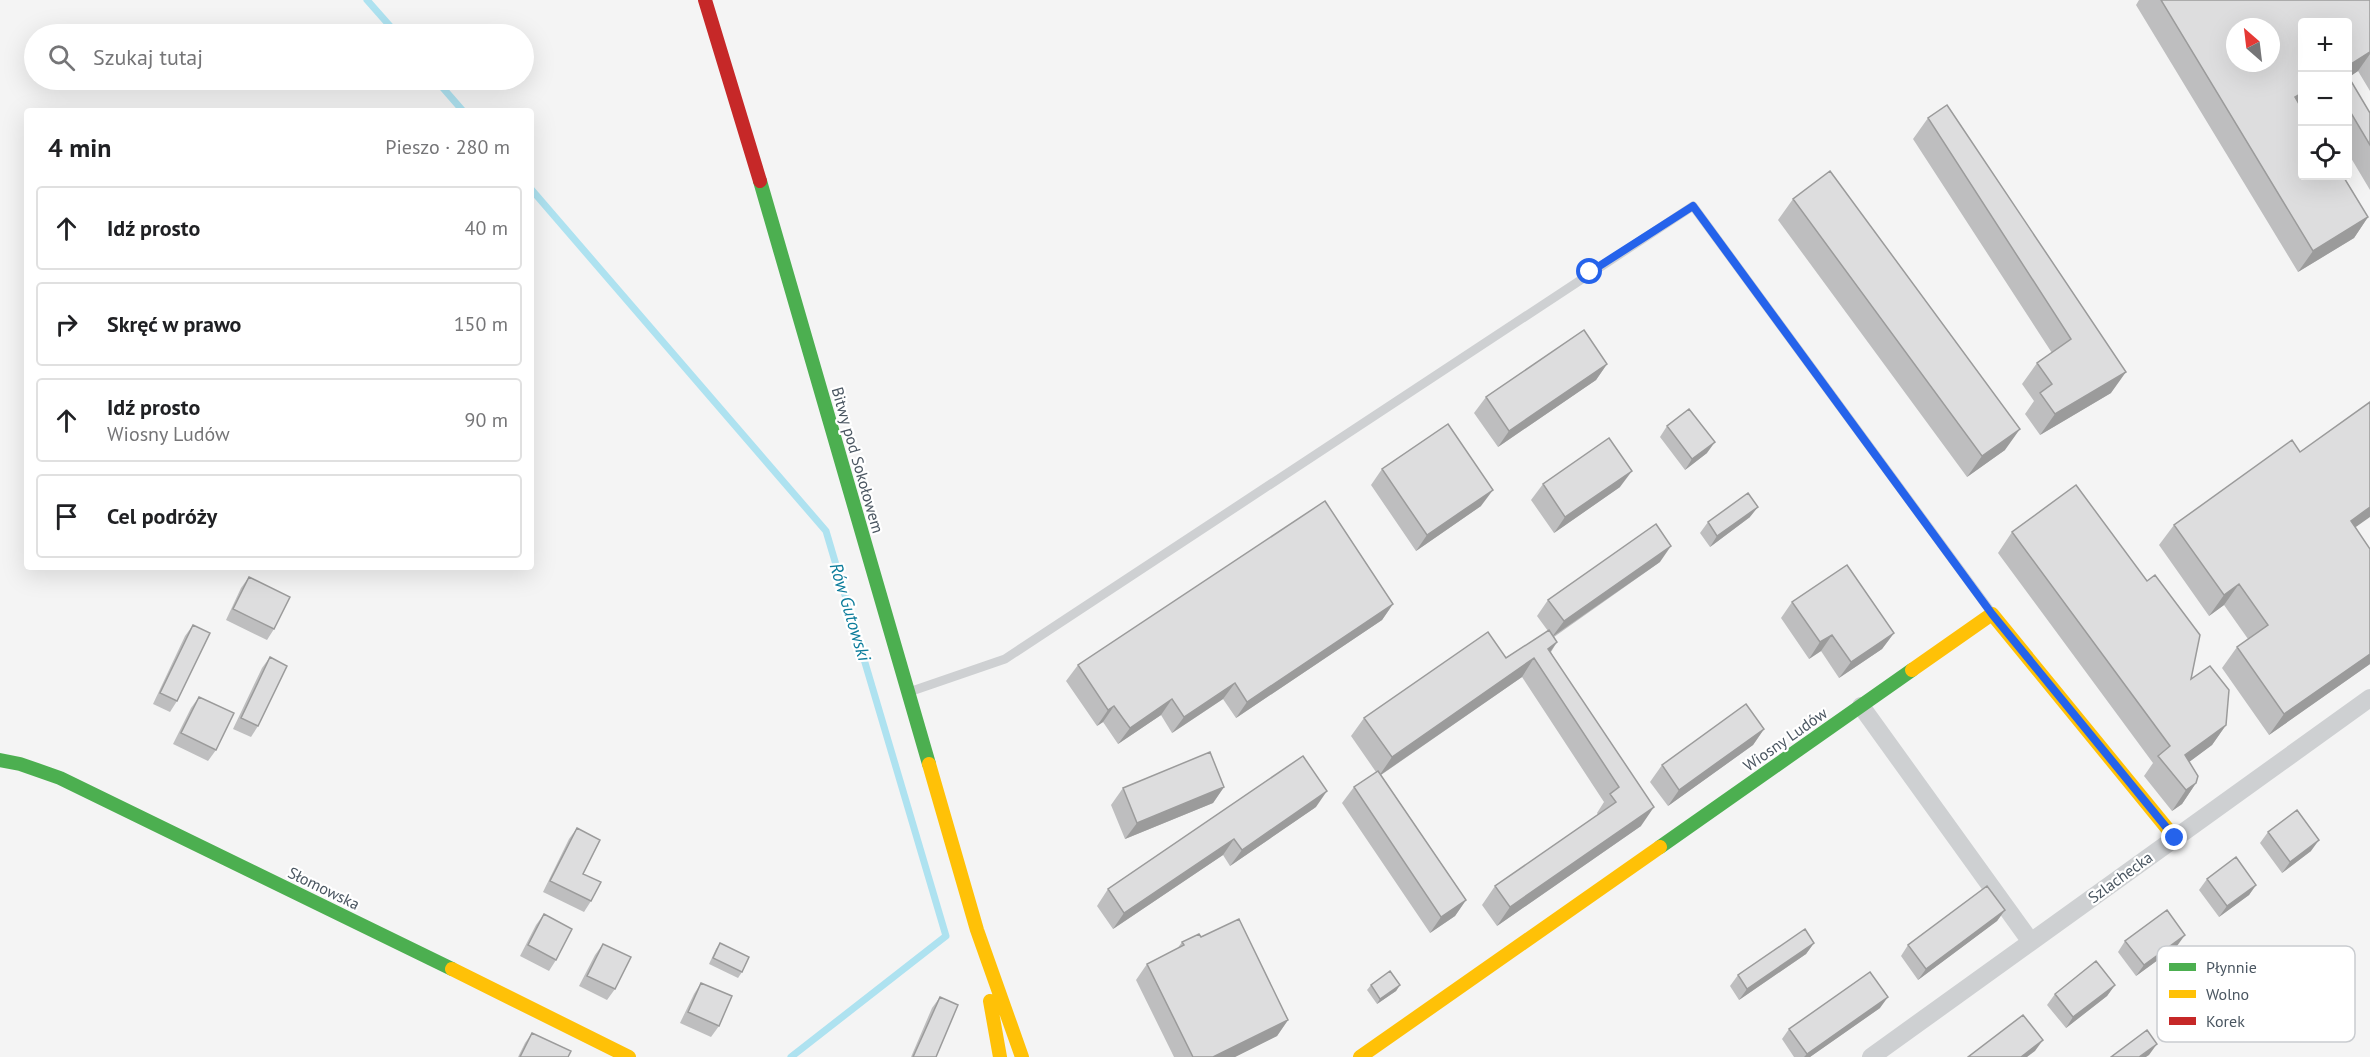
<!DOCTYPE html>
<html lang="pl">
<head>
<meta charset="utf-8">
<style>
	body { margin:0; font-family:"PT Sans",sans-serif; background:#f6f6f6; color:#202124 }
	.controls { position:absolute; right:18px; top:18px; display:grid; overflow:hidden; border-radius:6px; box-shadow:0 6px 24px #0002 }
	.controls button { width:54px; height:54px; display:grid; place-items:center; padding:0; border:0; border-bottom:2px solid #e0e0e0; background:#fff; color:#202124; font:30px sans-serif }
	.compass { position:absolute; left:2226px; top:18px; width:54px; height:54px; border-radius:50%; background:#fff; box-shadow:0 6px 24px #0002; rotate:332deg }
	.stop { position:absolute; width:18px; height:18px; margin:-14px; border:4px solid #2563eb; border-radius:50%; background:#fff }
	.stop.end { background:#2563eb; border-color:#fff; box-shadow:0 2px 6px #0008 }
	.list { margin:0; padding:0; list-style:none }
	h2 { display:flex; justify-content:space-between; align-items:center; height:78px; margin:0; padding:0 24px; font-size:26px }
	h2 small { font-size:20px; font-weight:400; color:#757577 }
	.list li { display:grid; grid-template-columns:39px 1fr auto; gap:18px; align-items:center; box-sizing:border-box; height:84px; margin:0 12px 12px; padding:0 12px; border:2px solid #e0e0e0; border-radius:6px }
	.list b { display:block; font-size:22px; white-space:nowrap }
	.list p { margin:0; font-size:20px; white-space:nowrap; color:#757577 }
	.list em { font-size:20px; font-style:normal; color:#757577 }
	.icon { flex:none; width:33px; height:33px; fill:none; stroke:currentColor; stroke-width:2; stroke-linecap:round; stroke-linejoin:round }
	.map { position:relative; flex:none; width:2370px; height:1057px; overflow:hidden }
	.search { position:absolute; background:#fff; box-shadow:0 6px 24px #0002; left:24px; top:24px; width:510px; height:66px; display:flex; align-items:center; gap:15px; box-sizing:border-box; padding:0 21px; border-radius:33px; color:#757577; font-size:22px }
	.panel { position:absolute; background:#fff; box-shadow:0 6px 24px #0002; left:24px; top:108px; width:510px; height:462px; border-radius:6px }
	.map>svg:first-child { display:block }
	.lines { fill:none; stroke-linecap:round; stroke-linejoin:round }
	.stream { stroke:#aee2f0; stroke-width:7 }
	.lane { stroke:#ced0d2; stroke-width:9 }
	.street { stroke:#ced0d2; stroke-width:18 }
	.fast { stroke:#4caf50; stroke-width:14 }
	.slow { stroke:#ffc107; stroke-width:14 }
	.jam { stroke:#c62828; stroke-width:14 }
	.wall { fill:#bebebf }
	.shaded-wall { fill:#9b9b9b }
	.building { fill:#ddddde; stroke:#9b9b9b; stroke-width:1.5; fill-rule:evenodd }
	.route { stroke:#2563eb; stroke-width:8 }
	.labels { text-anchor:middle; stroke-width:4.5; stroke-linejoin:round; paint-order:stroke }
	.street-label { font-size:16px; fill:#4a5661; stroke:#fff }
	.water-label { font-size:18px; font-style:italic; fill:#0c7c9b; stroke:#fff }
	.key { fill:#fff; stroke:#c9ccd0; stroke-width:1.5 }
	.key-label { font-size:16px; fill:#4a5661 }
</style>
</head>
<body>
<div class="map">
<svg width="2370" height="1057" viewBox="0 0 2370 1057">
	<rect width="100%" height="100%" fill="#f4f4f4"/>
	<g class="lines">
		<path class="stream" d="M367,0L397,34
			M436,80L463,111
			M531,189L826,531L946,936L791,1057"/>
		<path class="lane" d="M909,692L1005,659L1693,206L1991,612"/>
		<path class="street" d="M1861,706L2031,942
			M1871,1057L2370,698"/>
		<path class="fast" d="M760,181L929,764
			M0,760L20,764L60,778L452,969
			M1660,847L1912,670"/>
		<path class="slow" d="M1912,670L1992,614L2175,838
			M929,764L977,930L1022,1057
			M452,969L629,1057
			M990,1001L1000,1057
			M1360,1057L1660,847"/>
		<path class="jam" d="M705,0L760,181"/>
	</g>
	<path class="wall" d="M2139,0H2370V91L2358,71L2348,77L2370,113V190L2348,153V22H2302V105L2301,106L2368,217L2354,238L2298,272L2136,5Z
		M1928,118L2111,393L2040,435L2025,414L2034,401L2022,384L2037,363L2052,353L1913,139Z
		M1793,199L2005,450L1967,477L1778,220Z
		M1607,364L1596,380L1498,447L1474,413L1486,397Z
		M1667,426L1707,453L1685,470L1660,437Z
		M1382,469L1481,506L1416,551L1371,485Z
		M1543,484L1620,487L1554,533L1531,500Z
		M1750,517L1710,547L1700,533L1708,522Z
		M2174,525L2355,528L2370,664L2269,735L2222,668L2237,647L2248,639L2224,605L2209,616L2159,545Z
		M2012,532L2191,679L2226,725L2212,745L2189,762L2196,783L2182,804L2172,811L2144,776L2153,763L1998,553Z
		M1660,562L1554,637L1557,642L1551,652L1641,826L1497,926L1482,905L1495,886L1598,815L1597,813L1604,802L1522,677L1381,775L1466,900L1455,916L1430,933L1342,803L1354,787L1376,772L1351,736L1364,718L1506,658L1548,631L1537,616L1548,600Z
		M249,577L274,629L267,640L226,620L241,588Z
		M1792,602L1894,633L1882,649L1839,678L1821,651L1809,659L1781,618Z
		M1393,604L1382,620L1236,718L1223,699L1172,733L1161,715L1118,744L1103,722L1097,726L1066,681L1078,665Z
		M193,625L177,701L170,712L153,704L185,636Z
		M270,657L258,726L251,737L233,729L262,668Z
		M199,697L216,750L208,761L173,744L191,708Z
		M1764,729L1753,745L1668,806L1650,782L1662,765Z
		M1224,787L1213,803L1125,839L1111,805L1123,788Z
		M1316,807L1230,866L1223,855L1113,929L1097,906L1108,889Z
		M577,828L583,874L591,901L584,912L543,892L569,839Z
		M2268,832L2311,851L2282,873L2260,843Z
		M2207,879L2256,885L2249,895L2219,917L2199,890Z
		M2005,910L1997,921L1918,980L1901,956L1908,945Z
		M544,914L556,960L549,971L520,956L536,925Z
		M1201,937L1288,1020L1277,1036L1235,1057H1174L1136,980L1147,964L1177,949L1182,942Z
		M2125,941L2177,946L2136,976L2118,952Z
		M720,943L742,972L738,978L709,964L716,949Z
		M1814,943L1806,954L1739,1000L1730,986L1738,975Z
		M603,944L615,989L607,1000L579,986L595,955Z
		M701,983L719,1026L711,1037L680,1023L694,994Z
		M1371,985H1400L1396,991L1377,1004L1367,990Z
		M2115,985L2107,996L2066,1028L2047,1005L2055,994Z
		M940,997L936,1057H911L932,1008Z
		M1880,1008L1810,1057H1794L1782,1039L1789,1029Z
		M532,1033L568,1057H518L525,1043Z"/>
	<path class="shaded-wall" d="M2370,52V54L2358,71L2348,78V66Z
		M2302,93V105L2281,118L2295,97Z
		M2368,217L2354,238L2298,272L2313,251Z
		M1607,364L1596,380L1498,447L1509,431Z
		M2126,372L2111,393L2040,435L2055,414Z
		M2020,429L2005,450L1967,477L1982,456Z
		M1715,442L1707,453L1685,470L1692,459Z
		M1632,471L1620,487L1554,533L1565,517Z
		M1493,490L1481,506L1416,551L1427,535Z
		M1758,507L1750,517L1710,547L1717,536Z
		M2370,507V517L2336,541L2351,521Z
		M1671,546L1660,562L1552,637L1564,621Z
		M2239,584L2224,605L2209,616L2224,595Z
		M1393,604L1382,620L1236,718L1247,702Z
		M1894,633L1882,649L1839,678L1851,662Z
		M1832,635L1821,651L1809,659L1820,642Z
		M1557,642L1544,661L1548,649Z
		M2370,654V664L2269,735L2284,714Z
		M1534,658L1522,677L1379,776L1392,757Z
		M1235,683L1223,699L1172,733L1184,717Z
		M1172,699L1161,715L1118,744L1130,728Z
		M1114,706L1103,722L1097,726L1108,710Z
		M2226,725L2212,745L2173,774L2185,755Z
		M1764,729L1753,745L1668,806L1679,790Z
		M2196,783L2182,804L2172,811L2186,790Z
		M1224,787L1213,803L1125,839L1137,823Z
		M1327,791L1316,807L1230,866L1242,850Z
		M1654,807L1641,826L1497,926L1510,907Z
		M1234,839L1223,855L1113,929L1124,913Z
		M2319,840L2311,851L2282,873L2290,862Z
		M2256,885L2249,895L2219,917L2227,906Z
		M1466,900L1455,916L1430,933L1441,917Z
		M2005,910L1997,921L1918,980L1926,969Z
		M2185,935L2177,946L2136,976L2144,965Z
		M1814,943L1806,954L1739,1000L1747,989Z
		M1400,985L1396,991L1377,1004L1380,999Z
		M2115,985L2107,996L2066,1028L2073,1017Z
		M1888,997L1880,1008L1810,1057H1804L1807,1054Z
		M1288,1020L1277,1036L1235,1057H1213Z
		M2043,1040L2035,1051L2027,1057H2021Z
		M2157,1044L2149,1055L2146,1057H2139Z"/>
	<path class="building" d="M2161,0H2370V52L2348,66V22H2302V93L2295,97L2302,109V176H2343L2368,217L2313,251ZM2235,27H2271V63H2235Z
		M2348,76L2370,113V145L2348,108Z
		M1947,105L2126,372L2055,414L2040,393L2052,384L2037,363L2071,339L1928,118Z
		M1830,171L2020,429L1982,456L1793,199Z
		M1584,330L1607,364L1509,431L1486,397Z
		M2370,402V507L2351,521L2370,549V654L2284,714L2237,647L2268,625L2239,584L2224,595L2174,525L2292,440L2300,452Z
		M1689,409L1715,442L1692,459L1667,426Z
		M1448,424L1493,490L1427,535L1382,469Z
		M1609,438L1632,471L1565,517L1543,484Z
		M2076,485L2147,581L2155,575L2200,635L2191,679L2210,666L2229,690L2226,725L2185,755L2198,776L2196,783L2186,790L2158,756L2170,746L2012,532Z
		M1748,493L1758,507L1717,536L1708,522Z
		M1325,501L1393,604L1247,702L1235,683L1184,717L1172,699L1130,728L1114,706L1108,710L1078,665Z
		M1656,524L1671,546L1564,621L1548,600Z
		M1847,565L1894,633L1851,662L1832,635L1820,642L1792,602Z
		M249,577L290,597L274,629L233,609Z
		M193,625L210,633L177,701L160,693Z
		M1549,630L1557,642L1548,649L1654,807L1510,907L1495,886L1616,802L1610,794L1619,787L1534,658L1392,757L1364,718L1488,632L1506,658Z
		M270,657L287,666L258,726L241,718Z
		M199,697L234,713L216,750L181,733Z
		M1746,704L1764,729L1679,790L1662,765Z
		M1210,752L1224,787L1137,823L1123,788Z
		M1303,756L1327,791L1242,850L1234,839L1124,913L1108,889Z
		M1378,771L1466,900L1441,917L1354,787Z
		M2297,810L2319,840L2290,862L2268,832Z
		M577,828L600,840L583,874L601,882L591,901L550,881Z
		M2236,857L2256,885L2227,906L2207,879Z
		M1987,886L2005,910L1926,969L1908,945Z
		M2167,910L2185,935L2144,965L2125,941Z
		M544,914L572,929L556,960L528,945Z
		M1239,919L1288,1020L1213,1057H1193L1147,964L1184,945L1182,942L1199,934L1201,937Z
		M1805,929L1814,943L1747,989L1738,975Z
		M720,943L749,957L742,972L713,958Z
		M603,944L631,957L615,989L587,976Z
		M2096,961L2115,985L2073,1017L2055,994Z
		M1390,971L1400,985L1380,999L1371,985Z
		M1870,972L1888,997L1807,1054L1789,1029Z
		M701,983L732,996L719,1026L688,1012Z
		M940,997L958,1005L936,1057H913Z
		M2023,1015L2043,1040L2021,1057H1968Z
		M2147,1030L2157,1044L2139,1057H2111Z
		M532,1033L571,1051L568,1057H520Z"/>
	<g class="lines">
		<path class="route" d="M1590,272L1693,206L1992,614L2175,838"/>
	</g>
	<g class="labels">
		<g class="street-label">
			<text transform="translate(858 460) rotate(74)" y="6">Bitwy pod Sokołowem</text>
			<text transform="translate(1785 739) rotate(-35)" y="6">Wiosny Ludów</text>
			<text transform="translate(2120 877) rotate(-36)" y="6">Szlachecka</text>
			<text transform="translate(324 888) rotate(26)" y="6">Słomowska</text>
		</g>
		<g class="water-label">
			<text transform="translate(850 612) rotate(73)" y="6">Rów Gutowski</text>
		</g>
	</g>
	<rect x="2157" y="946" width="198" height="96" rx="9" class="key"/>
	<rect x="2169" y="963" width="27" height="8" fill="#4caf50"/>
	<rect x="2169" y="990" width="27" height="8" fill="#ffc107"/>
	<rect x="2169" y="1017" width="27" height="8" fill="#c62828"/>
	<g class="key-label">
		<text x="2206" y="973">Płynnie</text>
		<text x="2206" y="1000">Wolno</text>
		<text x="2206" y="1027">Korek</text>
	</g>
</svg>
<div class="controls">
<button>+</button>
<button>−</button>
<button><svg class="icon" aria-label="locate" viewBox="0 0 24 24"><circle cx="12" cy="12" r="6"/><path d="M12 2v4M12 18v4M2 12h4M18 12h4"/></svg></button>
</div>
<svg class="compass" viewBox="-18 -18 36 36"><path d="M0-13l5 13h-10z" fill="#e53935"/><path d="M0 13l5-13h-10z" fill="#757577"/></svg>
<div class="stop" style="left:1590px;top:272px"></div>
<div class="stop end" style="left:2175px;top:838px"></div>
<div class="search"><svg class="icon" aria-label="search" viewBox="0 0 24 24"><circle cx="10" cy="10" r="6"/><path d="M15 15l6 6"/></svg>Szukaj tutaj</div>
<section class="panel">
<h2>4 min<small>Pieszo · 280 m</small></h2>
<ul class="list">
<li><svg class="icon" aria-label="ahead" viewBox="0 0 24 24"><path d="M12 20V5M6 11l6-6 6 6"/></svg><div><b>Idź prosto</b></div><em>40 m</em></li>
<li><svg class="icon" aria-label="right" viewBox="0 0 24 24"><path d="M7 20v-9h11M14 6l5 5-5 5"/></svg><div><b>Skręć w prawo</b></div><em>150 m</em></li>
<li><svg class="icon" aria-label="ahead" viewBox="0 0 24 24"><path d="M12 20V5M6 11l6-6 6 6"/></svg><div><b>Idź prosto</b><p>Wiosny Ludów</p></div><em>90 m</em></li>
<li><svg class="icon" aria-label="arrive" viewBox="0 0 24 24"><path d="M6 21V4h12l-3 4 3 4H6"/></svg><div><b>Cel podróży</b></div></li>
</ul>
</section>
</div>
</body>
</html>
